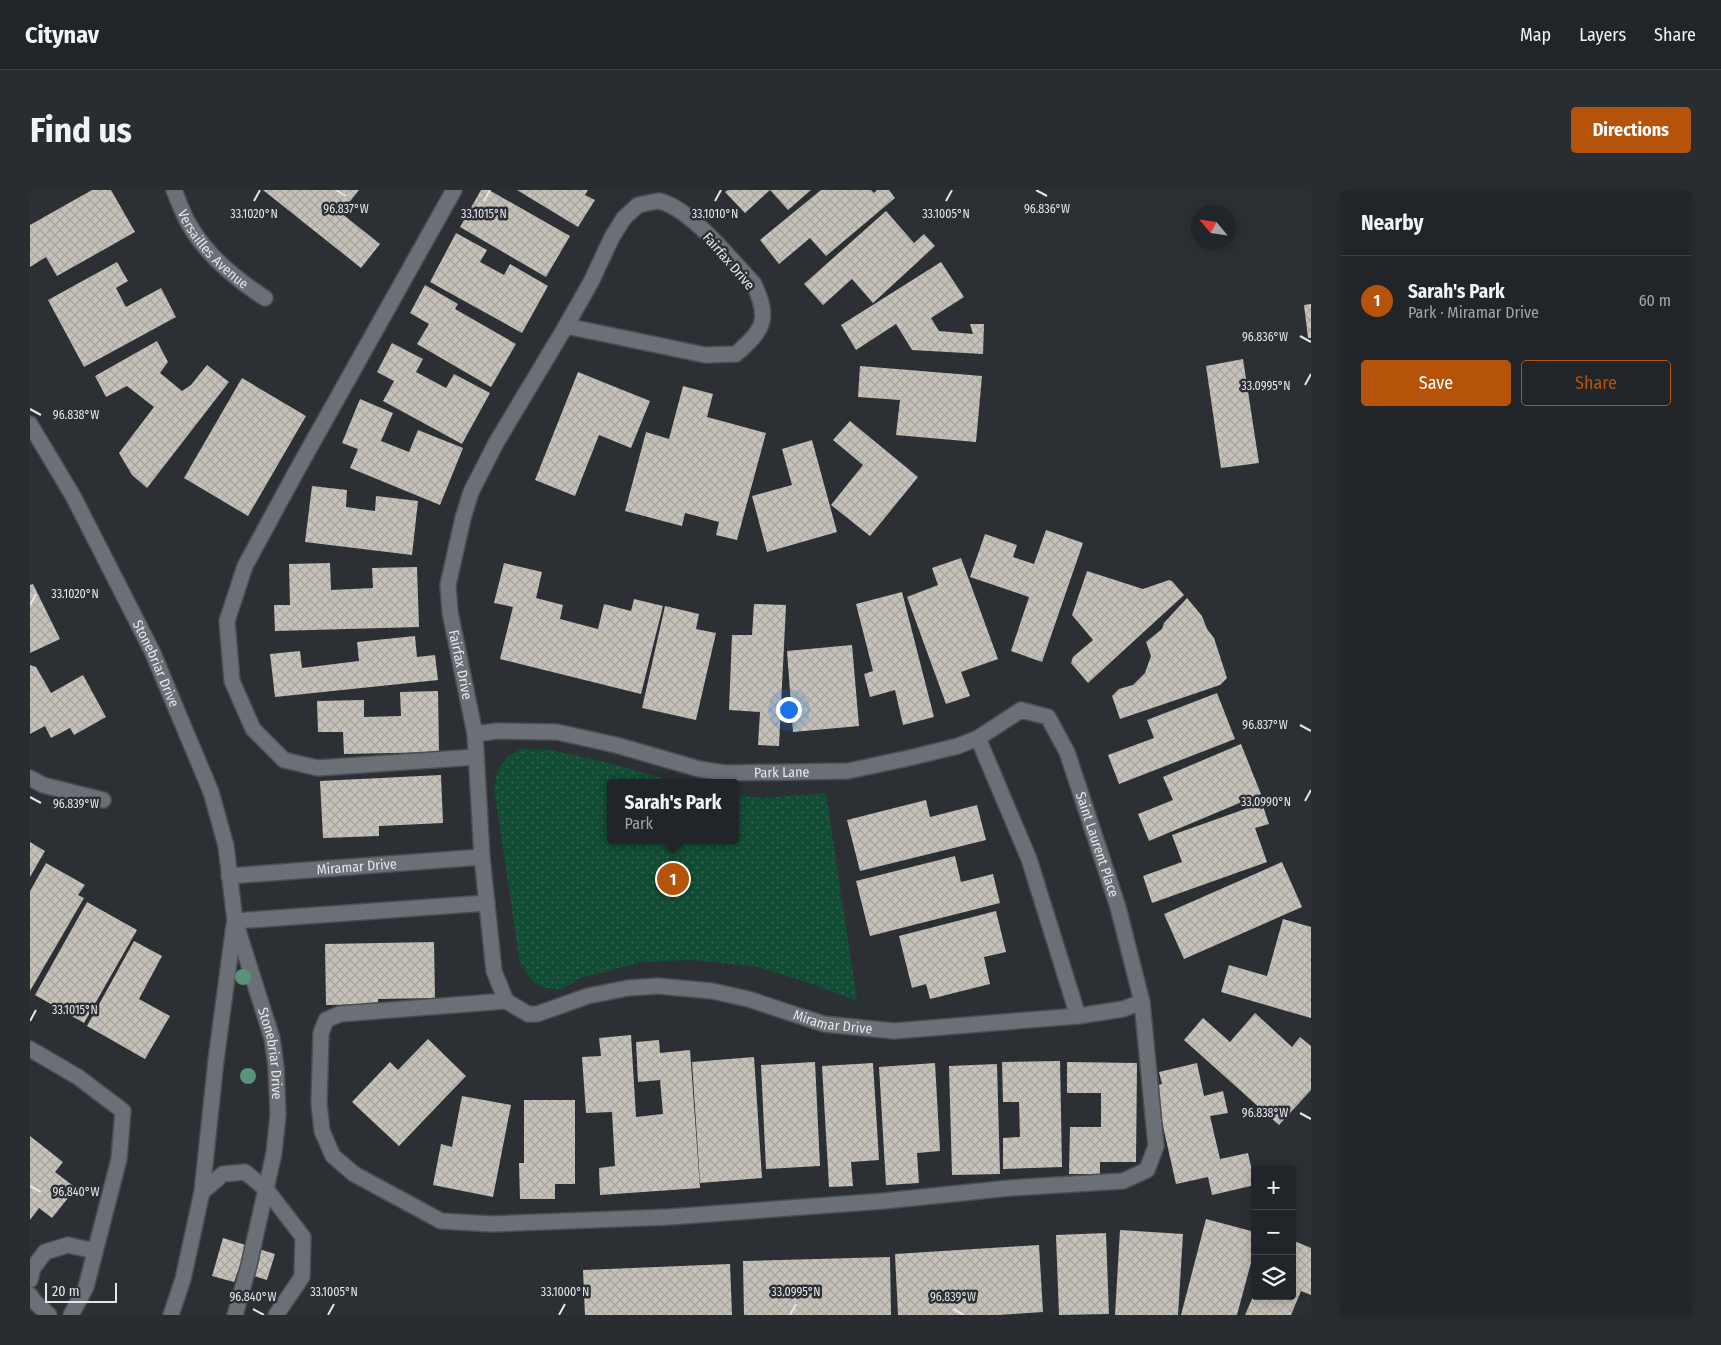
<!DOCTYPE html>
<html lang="en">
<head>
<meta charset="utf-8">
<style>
	body { margin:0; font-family:"Fira Sans Condensed",sans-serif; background:#292c30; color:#f1f3f6 }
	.controls { position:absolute; right:15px; bottom:15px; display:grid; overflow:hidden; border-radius:5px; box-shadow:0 2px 12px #0003 }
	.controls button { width:45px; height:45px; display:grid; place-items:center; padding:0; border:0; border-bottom:1px solid #3e4145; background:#212428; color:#f1f3f6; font:25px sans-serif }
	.compass { position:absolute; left:1161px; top:15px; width:45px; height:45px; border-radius:50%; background:#212428; box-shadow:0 2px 12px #0003; rotate:299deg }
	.scale { position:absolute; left:15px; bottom:12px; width:72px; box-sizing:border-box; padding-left:5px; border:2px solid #e4e6ea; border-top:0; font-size:14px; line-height:18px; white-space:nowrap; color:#e4e6ea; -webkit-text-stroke:4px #2c3035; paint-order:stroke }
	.you { position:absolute; left:758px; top:519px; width:18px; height:18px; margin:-12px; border:4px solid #fff; border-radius:50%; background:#1a73e8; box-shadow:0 0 0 8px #1a73e833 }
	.badge { display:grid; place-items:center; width:32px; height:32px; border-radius:50%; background:#b45309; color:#fff; font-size:16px; font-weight:700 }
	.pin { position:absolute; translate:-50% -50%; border:2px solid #fff; box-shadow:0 1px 5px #0006 }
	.popup { position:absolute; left:577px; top:589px; width:132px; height:65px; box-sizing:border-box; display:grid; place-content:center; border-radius:5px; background:#212428; filter:drop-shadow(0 1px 4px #0005); font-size:16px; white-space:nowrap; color:#a2a4a8 }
	.popup b { font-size:19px; color:#f1f3f6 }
	.popup::after { content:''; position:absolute; left:50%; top:100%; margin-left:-10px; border:10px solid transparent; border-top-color:#212428 }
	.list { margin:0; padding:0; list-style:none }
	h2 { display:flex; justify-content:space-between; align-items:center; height:65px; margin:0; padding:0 20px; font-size:21px }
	h2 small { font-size:16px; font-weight:400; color:#a2a4a8 }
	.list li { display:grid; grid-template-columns:32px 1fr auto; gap:15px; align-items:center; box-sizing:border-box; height:90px; padding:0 20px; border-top:1px solid #3e4145 }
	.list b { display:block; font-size:19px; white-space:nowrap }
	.list p { margin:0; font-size:16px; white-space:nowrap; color:#a2a4a8 }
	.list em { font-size:16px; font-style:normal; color:#a2a4a8 }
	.actions { display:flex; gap:10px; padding:15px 20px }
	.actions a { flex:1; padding:11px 0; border:1px solid #b45309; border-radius:5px; text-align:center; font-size:18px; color:#b45309 }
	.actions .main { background:#b45309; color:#fff }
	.icon { flex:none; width:28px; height:28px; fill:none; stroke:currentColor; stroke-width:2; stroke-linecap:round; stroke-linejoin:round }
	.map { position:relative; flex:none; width:1281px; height:1125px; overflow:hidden; border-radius:5px }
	header { display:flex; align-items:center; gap:30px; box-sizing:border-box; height:70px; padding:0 25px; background:#212428; border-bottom:1px solid #3e4145 }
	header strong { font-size:24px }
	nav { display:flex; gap:28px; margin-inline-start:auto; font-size:18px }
	.intro { display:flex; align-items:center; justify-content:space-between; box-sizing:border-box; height:120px; padding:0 30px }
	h1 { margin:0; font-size:35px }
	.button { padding:12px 22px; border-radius:5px; background:#b45309; color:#fff; font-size:18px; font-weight:700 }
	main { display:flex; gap:30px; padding:0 30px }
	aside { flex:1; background:#212428; border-radius:5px; box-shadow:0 2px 12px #0003 }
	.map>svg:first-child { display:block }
	.park { fill:url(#park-dots) }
	.building { fill:url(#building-cross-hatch) }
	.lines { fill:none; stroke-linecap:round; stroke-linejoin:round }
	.minor-casing { stroke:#4a4e52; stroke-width:18 }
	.minor { stroke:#6b6f76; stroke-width:15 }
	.tree { fill:#5a927a }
	.ticks { fill:none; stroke:#e4e6ea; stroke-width:2 }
	.labels { text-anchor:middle; stroke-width:5; stroke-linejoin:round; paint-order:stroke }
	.street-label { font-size:14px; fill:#e4e6ea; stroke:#2c3035 }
	.ticks-label { font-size:12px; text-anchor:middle; fill:#e4e6ea; stroke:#2c3035; stroke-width:5; stroke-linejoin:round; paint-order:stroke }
</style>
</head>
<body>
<header>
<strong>Citynav</strong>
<nav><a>Map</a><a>Layers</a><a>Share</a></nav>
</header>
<div class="intro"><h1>Find us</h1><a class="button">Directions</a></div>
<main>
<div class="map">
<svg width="1281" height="1125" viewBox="0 0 1281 1125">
	<defs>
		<pattern id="park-dots" width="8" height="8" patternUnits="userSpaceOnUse" patternTransform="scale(1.25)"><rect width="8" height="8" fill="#124c34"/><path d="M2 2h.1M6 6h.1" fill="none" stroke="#346652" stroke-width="1.8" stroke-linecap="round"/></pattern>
		<pattern id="building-cross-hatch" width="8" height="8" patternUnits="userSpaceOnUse" patternTransform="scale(1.25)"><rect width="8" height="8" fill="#c6c2ba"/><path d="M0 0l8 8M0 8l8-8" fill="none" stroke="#a6a39d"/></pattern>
	</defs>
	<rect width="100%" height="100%" fill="#2c3035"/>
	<path class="park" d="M491,559L520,560L568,570L650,593H580V650H706V605L731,608L796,603L827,811L779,793L727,777L663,770L612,772L548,789L532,800L516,798L503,792L490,774L464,598C468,577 471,569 491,559Z"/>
	<path class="building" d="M62,0H81L105,42L27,86L16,67L0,77V35Z
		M233,0H329L311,23L350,54L331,78Z
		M451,0H459L540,46L516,87L430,37Z
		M487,0H558L555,5L565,10L548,37Z
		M698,0H781L758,20L740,0L715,23L695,2Z
		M791,0H841L844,3L847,0H859L865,8L796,66L780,48L749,74L730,50Z
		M856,21L884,53L894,44L905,56L843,113L822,89L793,115L774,94Z
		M426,43L457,60L450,72L474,85L480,74L518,96L492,143L400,92Z
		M87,72L98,91L86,98L96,117L131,98L146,127L54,177L18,110Z
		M911,72L934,107L901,128L909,141L943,144L940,134H954L953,164L882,160L866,134L826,160L811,135Z
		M395,95L428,114L425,119L486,154L461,197L387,154L399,134L380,123Z
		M1281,114V148H1278L1274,115Z
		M127,151L138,172L130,183L152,201L161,195L177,175L199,192L117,298L102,285L89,263L124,217L97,196L76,207L65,186Z
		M362,153L393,169L386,182L416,198L424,184L460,203L432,254L353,211L364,191L347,182Z
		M1213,169L1229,273L1191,278L1176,176Z
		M830,176L952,186L946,252L866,245L870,210L828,207Z
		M548,182L620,211L601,258L569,245L545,306L505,290Z
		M212,188L276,226L218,326L154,288Z
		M653,196L683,204L677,227L736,243L707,350L686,345L689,332L655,323L652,336L595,321L616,242L639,249Z
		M330,209L363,223L351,251L379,262L388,240L433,258L410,315L320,278L328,259L312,253Z
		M820,231L888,287L840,346L801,315L833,275L803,250Z
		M782,250L807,342L737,362L722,306L762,295L752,259Z
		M282,296L317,300L316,317L345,321L346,306L388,311L382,365L275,352Z
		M1016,340L1053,353L1012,472L981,461L999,407L940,387L955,344L987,355L983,367L1004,374Z
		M931,368L968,469L931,482L940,506L916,514L877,407L908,395L902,378Z
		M300,373L301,400L343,398L342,378L387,377L389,437L245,441L244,415H260L259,374Z
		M474,373L512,382L506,408L533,415L530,429L568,439L574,414L601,421L604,409L633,416L611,504L470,469L483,417L464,413Z
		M1057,381L1113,399L1139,390L1142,391L1154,405L1058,493L1041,473L1043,467L1063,450L1042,425Z
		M3,394L30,449L0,463V395Z
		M872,402L904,527L873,535L865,500L840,507L834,484L843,481L826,414Z
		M1157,408L1172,426L1177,439L1184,448L1197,488L1190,495L1090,529L1082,506L1089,499L1103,495L1115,483L1121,466L1116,452L1132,439L1134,433Z
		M724,414L756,415L749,556L728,555L730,522L699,520L702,445H722Z
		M635,416L669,424L666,439L686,443L666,530L612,518Z
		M385,446L387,467L405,465L408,490L245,507L240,464L270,461L272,478L329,471L327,452Z
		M822,455L829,536L763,542L757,461Z
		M0,475L6,477L21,503L53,485L76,527L44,545L40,538L21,548L15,536L0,544Z
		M408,501L409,562L314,564L313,542H288L287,511L334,510V527L371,526L370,502Z
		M1187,503L1205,549L1089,594L1078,565L1124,548L1117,530Z
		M1211,554L1231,604L1119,651L1108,624L1143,610L1133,587Z
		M411,585L413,633L349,636V646L293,648L290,591Z
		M896,610L900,627L947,615L956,650L830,681L817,630Z
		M1232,613L1239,634L1225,638L1237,672L1122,713L1113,686L1152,672L1142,645Z
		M0,652L15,661L0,687Z
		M925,666L931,692L963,684L970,713L840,746L826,691Z
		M1252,672L1272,717L1154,769L1134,724Z
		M16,673L55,695L48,705L54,708L0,801V701Z
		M57,712L107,740L54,833L5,805Z
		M966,721L976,762L954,767L960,794L900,809L896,794L882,798L869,746Z
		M1253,729L1281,737V828L1191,802L1199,775L1237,786Z
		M104,751L132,766L109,809L140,826L115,869L57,836Z
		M404,752L405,808L348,809V814L296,815L295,754Z
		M1225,823L1262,857L1270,847L1281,856V900L1249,935L1154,850L1173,828L1200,852Z
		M601,845L606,927L633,924L630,890L608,892L606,852L629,850L630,863L660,860L670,998L570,1005L569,978L585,976L582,922L556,923L552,867L571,866L569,848Z
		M398,849L436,886L369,956L322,912L360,872L368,880Z
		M724,867L732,988L670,993L662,872Z
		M1030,871L1032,977L973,979V948L990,947L989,912H973L972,872Z
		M785,872L790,976L736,979L731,875Z
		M1037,872L1107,873L1106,972H1070V984H1039L1040,937H1071V903H1037Z
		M843,873L849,970L821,972L823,996L799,997L792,876Z
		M905,873L910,961L887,963L889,993L856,995L849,877Z
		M1167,873L1174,906L1193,901L1198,923L1180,926L1190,969L1218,963L1225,995L1182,1005L1178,987L1146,994L1124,896L1132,894L1129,882Z
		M967,874L970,984L922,985L919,876Z
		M432,906L481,915L463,1007L403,995L411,954L422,957Z
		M494,910H545V994H525V1009H490L489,973H494Z
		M0,946L33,972L25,982L46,998L22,1028L9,1018L0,1030Z
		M1176,1029L1225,1042V1058L1207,1125H1151Z
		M1090,1040L1153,1044L1148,1125H1085Z
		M1076,1043L1079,1124L1029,1125L1026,1045Z
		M193,1048L245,1064L237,1090L208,1081L204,1092L182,1086Z
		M1262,1050L1281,1058V1105L1271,1101L1261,1125H1215L1225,1102V1106H1262Z
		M1009,1055L1013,1122L968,1125H868L865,1064Z
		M860,1067L861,1125H714L713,1071Z
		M700,1074L702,1125H555L553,1080Z"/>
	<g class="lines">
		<defs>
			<g id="minor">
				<path id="s1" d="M144,0C149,12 153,25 160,36C177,65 207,90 235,108"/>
				<path d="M424,0L266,282L215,376L197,431L202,491L223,539L254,570L288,578L446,567"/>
				<path d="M628,11C659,16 701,70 724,94C740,130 734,139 706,164L675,165L536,136L561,92L582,47L594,28L608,15Z"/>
				<path id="s2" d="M536,136L466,253L441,302L433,328L418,395L420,422L445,544L452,667L464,781L476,811L498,824H507L558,806L598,798L628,796L682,801L718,809L794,834L864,841L1048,826L1093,819L1112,812"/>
				<path id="s3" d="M0,234L43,306L122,461L181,602L196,656L205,731L242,848L246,877L248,925L244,963L219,1075L205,1125"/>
				<path id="s4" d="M445,544L467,541L527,542L586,555L669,579L695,583L818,581L879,568L928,556L948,548L991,520L1018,527L1037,562L1070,662L1088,717L1112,812L1126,956L1117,980L1093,991L980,998L854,1011L639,1027L462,1034L411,1031L324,984L303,966L292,941L289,913L291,843L296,830L310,824L476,811"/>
				<path d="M948,548L999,669L1048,826"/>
				<path d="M0,588L13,595L73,610"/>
				<path id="s5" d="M199,686L452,667"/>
				<path d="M205,731L457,713"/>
				<path d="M0,859L48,887L93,921L89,969L56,1097L41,1125"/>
				<path d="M172,1002L193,984L215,982L236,999L273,1047L272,1087L246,1125"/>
				<path d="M0,1090L3,1078L15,1062L38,1055L65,1061"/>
				<path d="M0,1105L4,1111L19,1125"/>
				<path d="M141,1125L153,1089L172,1002L186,870L204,735"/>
			</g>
		</defs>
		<use href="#minor" class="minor-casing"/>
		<use href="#minor" class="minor"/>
	</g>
	<g class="tree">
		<circle cx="213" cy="787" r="8"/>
		<circle cx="218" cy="886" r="8"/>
	</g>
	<path class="ticks" d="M306,0L316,6M1006,0L1017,6M224,11L230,0M454,11L460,0M685,11L691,0M916,11L922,0M1270,146L1281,152M1275,195L1281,184M0,219L11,225M0,415L6,404M1270,535L1281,541M0,607L11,613M1275,611L1281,600M0,831L6,820M1270,923L1281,929M0,996L11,1002M223,1119L234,1125M923,1119L934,1125M298,1125L304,1114M529,1125L535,1114M760,1125L766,1114"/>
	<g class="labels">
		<g class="street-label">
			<text dy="5" stroke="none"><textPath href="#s1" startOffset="72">Versailles Avenue</textPath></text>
			<text transform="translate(699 71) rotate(49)" y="5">Fairfax Drive</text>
			<text dy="5" stroke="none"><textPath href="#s3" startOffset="271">Stonebriar Drive</textPath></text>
			<text dy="5" stroke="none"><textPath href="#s2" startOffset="368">Fairfax Drive</textPath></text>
			<text dy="5" stroke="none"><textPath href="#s4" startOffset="312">Park Lane</textPath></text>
			<text dy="5" stroke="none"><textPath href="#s4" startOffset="729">Saint Laurent Place</textPath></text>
			<text dy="5" stroke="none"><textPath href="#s5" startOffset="128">Miramar Drive</textPath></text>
			<text dy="5" stroke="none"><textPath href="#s2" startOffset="1048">Miramar Drive</textPath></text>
			<text dy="5" stroke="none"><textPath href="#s3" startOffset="680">Stonebriar Drive</textPath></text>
		</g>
	</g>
	<g class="ticks-label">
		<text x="316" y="23">96.837°W</text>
		<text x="1017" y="23">96.836°W</text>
		<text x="224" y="28">33.1020°N</text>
		<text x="454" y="28">33.1015°N</text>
		<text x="685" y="28">33.1010°N</text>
		<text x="916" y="28">33.1005°N</text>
		<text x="1235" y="151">96.836°W</text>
		<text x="1236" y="200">33.0995°N</text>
		<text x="46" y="229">96.838°W</text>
		<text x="45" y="408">33.1020°N</text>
		<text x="1235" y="539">96.837°W</text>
		<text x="1236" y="616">33.0990°N</text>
		<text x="46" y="618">96.839°W</text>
		<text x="45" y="824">33.1015°N</text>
		<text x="1235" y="927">96.838°W</text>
		<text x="46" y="1006">96.840°W</text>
		<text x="304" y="1106">33.1005°N</text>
		<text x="535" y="1106">33.1000°N</text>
		<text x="766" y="1106">33.0995°N</text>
		<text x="223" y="1111">96.840°W</text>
		<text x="923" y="1111">96.839°W</text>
	</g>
</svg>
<div class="controls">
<button>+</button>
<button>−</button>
<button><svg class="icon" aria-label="layers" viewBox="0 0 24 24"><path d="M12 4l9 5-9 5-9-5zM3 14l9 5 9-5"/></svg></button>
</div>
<svg class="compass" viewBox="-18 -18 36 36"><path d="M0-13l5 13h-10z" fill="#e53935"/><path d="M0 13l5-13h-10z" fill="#a2a4a8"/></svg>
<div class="scale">20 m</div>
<div class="you"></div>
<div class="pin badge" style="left:643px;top:689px">1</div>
<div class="popup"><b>Sarah's Park</b>Park</div>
</div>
<aside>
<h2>Nearby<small></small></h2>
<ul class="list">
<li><span class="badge">1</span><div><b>Sarah's Park</b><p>Park · Miramar Drive</p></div><em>60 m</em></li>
</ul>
<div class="actions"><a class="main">Save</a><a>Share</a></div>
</aside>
</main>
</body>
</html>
